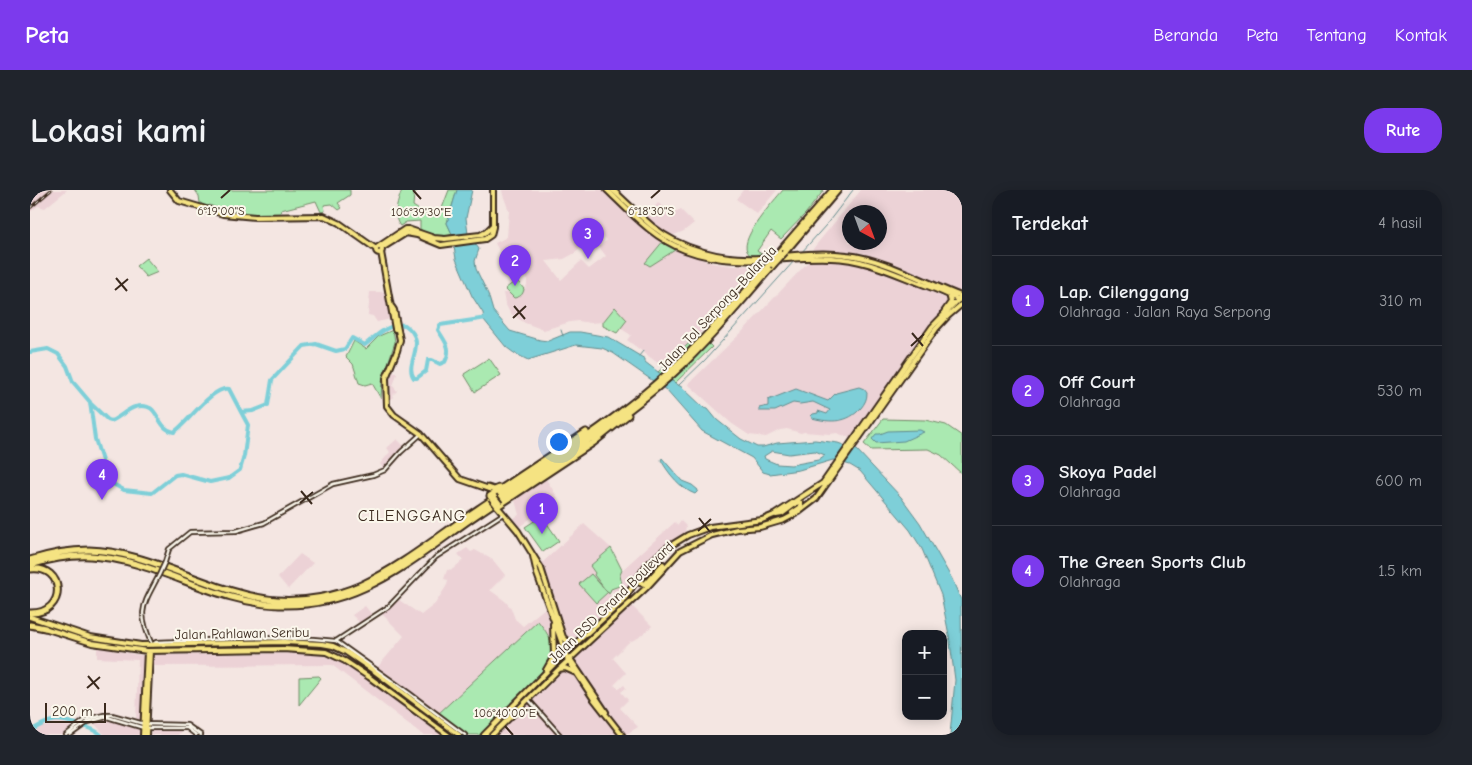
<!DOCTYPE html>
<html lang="id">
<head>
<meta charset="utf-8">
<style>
	body { margin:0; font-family:"Comic Neue",sans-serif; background:#20242c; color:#f1f3f6 }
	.controls { position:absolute; right:15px; bottom:15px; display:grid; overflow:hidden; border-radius:10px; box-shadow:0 2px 12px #0003 }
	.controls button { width:45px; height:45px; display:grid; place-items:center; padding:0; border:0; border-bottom:1px solid #363941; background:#171b24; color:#f1f3f6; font:25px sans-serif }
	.compass { position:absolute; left:812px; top:15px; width:45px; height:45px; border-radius:50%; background:#171b24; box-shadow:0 2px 12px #0003; rotate:139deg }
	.scale { position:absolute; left:15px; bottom:12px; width:61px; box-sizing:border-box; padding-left:5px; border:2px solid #3b2a1e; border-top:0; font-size:14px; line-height:18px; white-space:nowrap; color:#3b2a1e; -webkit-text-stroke:4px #fbf7ec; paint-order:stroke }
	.you { position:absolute; left:528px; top:251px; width:18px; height:18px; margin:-12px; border:4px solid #fff; border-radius:50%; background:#1a73e8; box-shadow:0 0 0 8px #1a73e833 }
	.badge { display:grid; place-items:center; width:32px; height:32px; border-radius:50%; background:#7c3aed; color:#fff; font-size:16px; font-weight:700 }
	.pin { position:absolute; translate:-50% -41px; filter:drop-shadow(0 1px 2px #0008) }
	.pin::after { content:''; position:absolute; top:26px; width:18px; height:15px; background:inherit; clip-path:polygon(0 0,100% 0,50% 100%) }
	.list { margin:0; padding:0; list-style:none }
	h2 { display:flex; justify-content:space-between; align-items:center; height:65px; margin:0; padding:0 20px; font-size:21px }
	h2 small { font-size:16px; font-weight:400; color:#9ea1a6 }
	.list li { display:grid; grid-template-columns:32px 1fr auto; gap:15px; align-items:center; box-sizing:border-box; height:90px; padding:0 20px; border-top:1px solid #363941 }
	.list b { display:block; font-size:19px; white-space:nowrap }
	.list p { margin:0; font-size:16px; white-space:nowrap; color:#9ea1a6 }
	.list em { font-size:16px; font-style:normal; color:#9ea1a6 }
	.map { position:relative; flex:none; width:932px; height:545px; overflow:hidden; border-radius:20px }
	header { display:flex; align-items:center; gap:30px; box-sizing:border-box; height:70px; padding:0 25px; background:#7c3aed; color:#fff }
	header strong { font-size:24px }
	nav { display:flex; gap:28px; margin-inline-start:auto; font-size:18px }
	.intro { display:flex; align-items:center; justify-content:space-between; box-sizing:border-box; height:120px; padding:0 30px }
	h1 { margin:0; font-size:35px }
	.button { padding:12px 22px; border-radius:20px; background:#7c3aed; color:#fff; font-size:18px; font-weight:700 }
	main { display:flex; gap:30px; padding:0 30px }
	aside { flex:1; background:#171b24; border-radius:20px; box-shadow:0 2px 12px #0003 }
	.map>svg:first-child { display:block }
	.built { fill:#ecd2d6; fill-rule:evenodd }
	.green { fill:#aae9b1; stroke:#728a68 }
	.water { fill:#7ecfd8; stroke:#638d8e; fill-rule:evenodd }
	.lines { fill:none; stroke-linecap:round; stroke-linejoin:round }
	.stream { stroke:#638d8e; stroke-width:1 }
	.river { stroke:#7ecfd8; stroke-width:4 }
	.minor-casing { stroke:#3b2a1e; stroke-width:6 }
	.major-casing { stroke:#3b2a1e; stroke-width:8 }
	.highway-casing { stroke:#3b2a1e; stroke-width:9 }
	.minor { stroke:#fbf7ec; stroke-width:2.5 }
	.major { stroke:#f5e382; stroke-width:4 }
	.highway { stroke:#f5e382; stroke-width:5 }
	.rail-casing { stroke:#3b2a1e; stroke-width:3 }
	.rail { stroke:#fbf7ec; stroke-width:1; stroke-dasharray:4; stroke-linecap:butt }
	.minor-bridge-casing { stroke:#3b2a1e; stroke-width:6; stroke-linecap:butt }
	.major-bridge-casing { stroke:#3b2a1e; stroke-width:8; stroke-linecap:butt }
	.highway-bridge-casing { stroke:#3b2a1e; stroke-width:9; stroke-linecap:butt }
	.minor-bridge { stroke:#fbf7ec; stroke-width:2.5 }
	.major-bridge { stroke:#f5e382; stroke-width:4 }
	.highway-bridge { stroke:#f5e382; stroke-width:5 }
	.ticks { fill:none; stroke:#3b2a1e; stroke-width:2 }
	.labels { text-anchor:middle; stroke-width:4; stroke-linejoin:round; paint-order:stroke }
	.street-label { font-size:14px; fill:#3b2a1e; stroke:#fbf7ec }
	.quarter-label { font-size:16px; letter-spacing:1px; fill:#3b2a1e; stroke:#fbf7ec }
	.ticks-label { font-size:12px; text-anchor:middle; fill:#3b2a1e; stroke:#fbf7ec; stroke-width:4; stroke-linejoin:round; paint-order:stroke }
</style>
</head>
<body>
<header>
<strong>Peta</strong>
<nav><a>Beranda</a><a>Peta</a><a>Tentang</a><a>Kontak</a></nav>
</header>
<div class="intro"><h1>Lokasi kami</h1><a class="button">Rute</a></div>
<main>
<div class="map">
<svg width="932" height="545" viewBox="0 0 932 545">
	<rect width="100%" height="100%" fill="#f4e6e2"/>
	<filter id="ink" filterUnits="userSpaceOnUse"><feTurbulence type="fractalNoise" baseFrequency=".02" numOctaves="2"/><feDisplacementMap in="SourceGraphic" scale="10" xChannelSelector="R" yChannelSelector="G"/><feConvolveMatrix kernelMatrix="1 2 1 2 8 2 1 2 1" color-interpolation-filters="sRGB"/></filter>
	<g filter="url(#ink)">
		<path class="built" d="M4,0H37L15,18L8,16L0,22V10L4,4Z
			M472,0H574L620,43L641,58L682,73L704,76H728L669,144L633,177L597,150L601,145L590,138L585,117L573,132L560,133L548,131L540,132L514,140L495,133L480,123L475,113L473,103H480L484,108L489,107L497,95V88L492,80L484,85L481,84L465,53L477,47L479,21L473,5ZM569,42L577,50L569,57L576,66L559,79L551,71L531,90L516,71L534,69L545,63Z
			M713,0H747L727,24L706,9Z
			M831,0H932V100L927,101L851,69L832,63L805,60H782ZM819,22H849V52H819Z
			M628,13L641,22L651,20L664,33L654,41L644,45L631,40L615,27Z
			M796,71L839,75L860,83L917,109L920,111L820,248L807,243L800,244L774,242L771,243L757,239L750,240L736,247L719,245L701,233L658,194L711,143L778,72Z
			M340,102H351L358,104L361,129L347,132L343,126L338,125Z
			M361,180L367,184L363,196L367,201L363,205L364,207L358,212L357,192Z
			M367,249L374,256L353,278L350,274L360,262L357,258Z
			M516,289L528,308L489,337L482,329L489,325L485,310Z
			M651,331L656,336L655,342L633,357L617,371L590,410L581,400L592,395L591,381L645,332L648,335Z
			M554,334L581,358L560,376L565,383L564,385L586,412L543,450H539L535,446L532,440L512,373Z
			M437,358L441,362L445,360L463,370L475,385L460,400L475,411L481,418L485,429L493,436L515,418L537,474L602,416L622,436L608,448L599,452L583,468L596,483L584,495L589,499L594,495L596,498L591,502L598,510L590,518L608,537L595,545H393L302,475L122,476L123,465L291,463L304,466L315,472L402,535L409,526L346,479L374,446L352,424L369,410L391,425L405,414L417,395L418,390L414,389L417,380L423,379L433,370L428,364Z
			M270,364L283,373L258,399L248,387Z
			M335,416L343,426L331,434L322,425Z
			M67,457L115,466L112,533L106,532L108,470L67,468Z
			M71,529L84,530L109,538L111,541V545H75L63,532Z
			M23,531L45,535L34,545H7L3,540Z
			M122,540H152L148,545H120Z"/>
		<path class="green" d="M165,0H320V5L308,13L312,18L309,20L302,14L294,15L295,21L291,22L286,11L251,20L250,24C230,26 210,27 191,22L190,19L179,15L177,17L170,13L169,6Z
			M372,0H388L384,4L383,16L397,25L409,26L419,0H427L417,33L422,44C409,50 401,47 390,39V31L376,32L370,36C362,26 368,11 372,0Z
			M753,0H794L776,23L751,49L741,41L727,61L733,65L722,67C721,66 718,63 717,61C710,47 744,11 753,0Z
			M634,50L645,57V60L620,76L615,73Z
			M116,68L128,82L116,87L106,76Z
			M484,87L494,99C493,105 490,107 484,108L475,99L484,92L482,89Z
			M585,117L597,130L587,143L573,136V132Z
			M363,140L365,152L352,192L351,209L342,193L335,195L329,193L323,174L316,167L324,151L336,159L349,146Z
			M669,144L682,157L645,193L628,182Z
			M459,168L471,185L445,202L434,184Z
			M853,229L895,230L916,235L932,246V284L911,265L898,259L841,260L834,254Z
			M512,326L529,351L513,362L495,337Z
			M581,358L592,380L590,385L592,395L581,399L579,404L578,402L566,413L549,394L561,384L577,402L564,385L565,383L560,376Z
			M508,431C516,441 522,449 522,462C521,480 463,531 449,545H437L408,524Z
			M289,486L291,488L269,515V487Z"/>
		<path class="water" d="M427,0H442L436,28L438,44L449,59L445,71L446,79L458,104L463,121L480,141L510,150L518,151L540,142H550L578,147L615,169V172L628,182L653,198L674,218L678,219L687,230L711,249L727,257H733L747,253L785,250L808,253L827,260L871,307L890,333L922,389L931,410L932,545H920L925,490L919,445L911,405L892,359L880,340L830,281L820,275L803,270L769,280L740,284L733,282L722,268L672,241L636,200L583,163L572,158L546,155L498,170L484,163L476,157L454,130L453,123L442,106L426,69L422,44L417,33ZM742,261L759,264L785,261L795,265L788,270L761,275L747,274L735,269L734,266Z
			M829,197L834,199L837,203C837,209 835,213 831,218C818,233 801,233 782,228L781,226L783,224L788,223V221L797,224L800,220L783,212L770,214L763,213L745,221H729V218L738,216V210L766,199L798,211L806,203Z
			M890,240L894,242L874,251L846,253L842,249L846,244H850L858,241Z
			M632,268L652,291L662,295L668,300L667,302L665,304C651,299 638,283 631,270Z"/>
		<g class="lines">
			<path class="stream" d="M771,63L796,35L823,0
				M531,140L533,146
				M609,166L613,161
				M649,195L675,170L765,70"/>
			<path class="river" d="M0,162L18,159L28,164L37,176L43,192L60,212L65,249L75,280L83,294L94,300L122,303L145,285L151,284L180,292L199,288L210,280L214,266L218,235L211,222L223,221L238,215L242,190L274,156L286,154L306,161L315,159L322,148L335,155C347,145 359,133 375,135C400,153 373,173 384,188H387L396,181L398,170H402L410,174L415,172C422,158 416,153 408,140L410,135L457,128
				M61,214L78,230L81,231C90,227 96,220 105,217C131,210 124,238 144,242C157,234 183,195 199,199L211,222
				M0,541C7,537 15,532 22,531C32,528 64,538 71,545"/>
			<defs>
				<path id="minor" d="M135,372L139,359L160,342L206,341L234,333L303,294L343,285L355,280L371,262L391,244
					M129,385C112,418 107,420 122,455L126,452L230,448L283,449L306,451L379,503L435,545
					M306,451L358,417L406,367L473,324
					M499,510L530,545
					M36,545L55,530L74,525H82L114,534L157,535L171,545
					M40,545L58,532L77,527L114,538H157L166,545"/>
				<path id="major" d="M140,0L149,11L193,24L225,27L294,26L309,33L346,59
					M577,0C600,22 624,49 655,60C707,79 749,66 801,68C832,69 856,80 884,91C900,97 915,102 929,110
					M583,0C596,12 609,25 622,36C652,60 692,70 730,68C759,66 788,61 817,65C855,69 896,93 931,106
					M346 60a3 3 0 1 1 6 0a3 3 0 1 1-6 0Z
					M348,57L375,39H378L404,48L415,49L450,45L456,42L463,35
					M352,58L376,43L387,45L411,55L455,49L461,45L463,37V0
					M351,62L365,139
					M362,117L364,120L370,150L367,161L356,188L357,216L364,225L391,244L430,289L459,299
					M914,122L921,112L919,104
					M467,316L488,341L511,378L533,447L537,451L546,453
					M746,325L752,324L768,312L771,313V317L762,323
					M503,366L507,384L538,470L563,508L592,545
					M628,368L614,384L610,393L615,394L633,374
					M0,427L60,447L111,455L254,452L292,454L303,456L316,462L344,481L429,545
					M14,438L62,453L117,461L253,459L296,462L315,471L339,487L418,545
					M541,470L576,522
					M529,479L535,478L544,482
					M516,480L524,466L523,434
					M113,545L117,461
					M116,545L120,461
					M454,545L536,462L593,411L616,376L635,359L658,345L680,337L732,330L744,325L793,293L902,137L932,106
					M462,545L527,481L617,397L650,361L682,345L707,339L730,337L754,330L769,322L786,309L906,139L918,126L932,114"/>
				<path id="highway" d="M749,62L803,0
					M755,62L808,0
					M458,298L464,300L469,298
					M460,306L556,242
					M468,316L563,253L598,225
					M0,370C19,364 39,360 59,360C122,361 183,405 247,410C275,412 306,406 331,395C372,376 411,344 448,319C513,275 583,234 641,180C676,148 707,111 738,76
					M0,375C20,369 39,365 60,366C126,369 183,413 249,415C278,416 308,410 334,398C375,380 411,349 448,324C514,279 583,238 643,184C679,151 711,112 743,75
					M0,379C35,374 38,424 0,423
					M0,435L15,438"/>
			</defs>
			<use href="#minor" class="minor-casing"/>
			<use href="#major" class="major-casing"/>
			<use href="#highway" class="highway-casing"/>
			<use href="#minor" class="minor"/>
			<use href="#major" class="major"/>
			<use href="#highway" class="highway"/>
			<defs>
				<path id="rail" d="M0,18L21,0"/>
			</defs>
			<use href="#rail" class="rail-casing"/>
			<use href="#rail" class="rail"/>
			<defs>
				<path id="minor-bridge" d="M129,385L135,372"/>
				<path id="major-bridge" d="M464,306L470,314
					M461,308L467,316"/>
				<path id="highway-bridge" d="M743,75L755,62
					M738,76L749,62"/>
			</defs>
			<use href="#minor-bridge" class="minor-bridge-casing"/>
			<use href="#major-bridge" class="major-bridge-casing"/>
			<use href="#highway-bridge" class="highway-bridge-casing"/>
			<use href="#minor-bridge" class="minor-bridge"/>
			<use href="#major-bridge" class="major-bridge"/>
			<use href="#highway-bridge" class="highway-bridge"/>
		</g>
	</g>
	<path class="ticks" d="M383,0L391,9M191,8L200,0M621,8L630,0M86,88L97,101M85,100L98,89M484,116L495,129M483,128L496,116M882,143L893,156M881,156L894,144M271,301L282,314M270,313L283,302M669,328L680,342M668,341L681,329M58,486L69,499M57,498L70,487M475,536L483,545"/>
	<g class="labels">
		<g class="street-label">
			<text transform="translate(687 118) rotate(-47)" y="5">Jalan Tol Serpong–Balaraja</text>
			<text transform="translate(581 412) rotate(-44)" y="5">Jalan BSD Grand Boulevard</text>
			<text transform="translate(212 443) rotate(-1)" y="5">Jalan Pahlawan Seribu</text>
		</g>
		<g class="quarter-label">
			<text x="382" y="331">CILENGGANG</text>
		</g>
	</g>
	<g class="ticks-label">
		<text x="191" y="25">6°19'00"S</text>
		<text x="621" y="25">6°18'30"S</text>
		<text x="391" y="26">106°39'30"E</text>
		<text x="475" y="527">106°40'00"E</text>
	</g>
</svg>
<div class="controls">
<button>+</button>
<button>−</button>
</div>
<svg class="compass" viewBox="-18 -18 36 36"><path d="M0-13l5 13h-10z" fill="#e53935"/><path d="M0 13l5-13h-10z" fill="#9ea1a6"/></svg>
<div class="scale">200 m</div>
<div class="you"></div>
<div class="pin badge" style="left:512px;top:344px">1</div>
<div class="pin badge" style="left:485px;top:96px">2</div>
<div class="pin badge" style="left:558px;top:69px">3</div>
<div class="pin badge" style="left:72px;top:310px">4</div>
</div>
<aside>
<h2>Terdekat<small>4 hasil</small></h2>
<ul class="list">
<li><span class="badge">1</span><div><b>Lap. Cilenggang</b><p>Olahraga · Jalan Raya Serpong</p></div><em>310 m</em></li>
<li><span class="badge">2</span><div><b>Off Court</b><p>Olahraga</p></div><em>530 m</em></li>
<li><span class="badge">3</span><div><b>Skoya Padel</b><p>Olahraga</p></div><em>600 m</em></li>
<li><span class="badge">4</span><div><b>The Green Sports Club</b><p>Olahraga</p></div><em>1.5 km</em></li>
</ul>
</aside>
</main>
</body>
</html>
